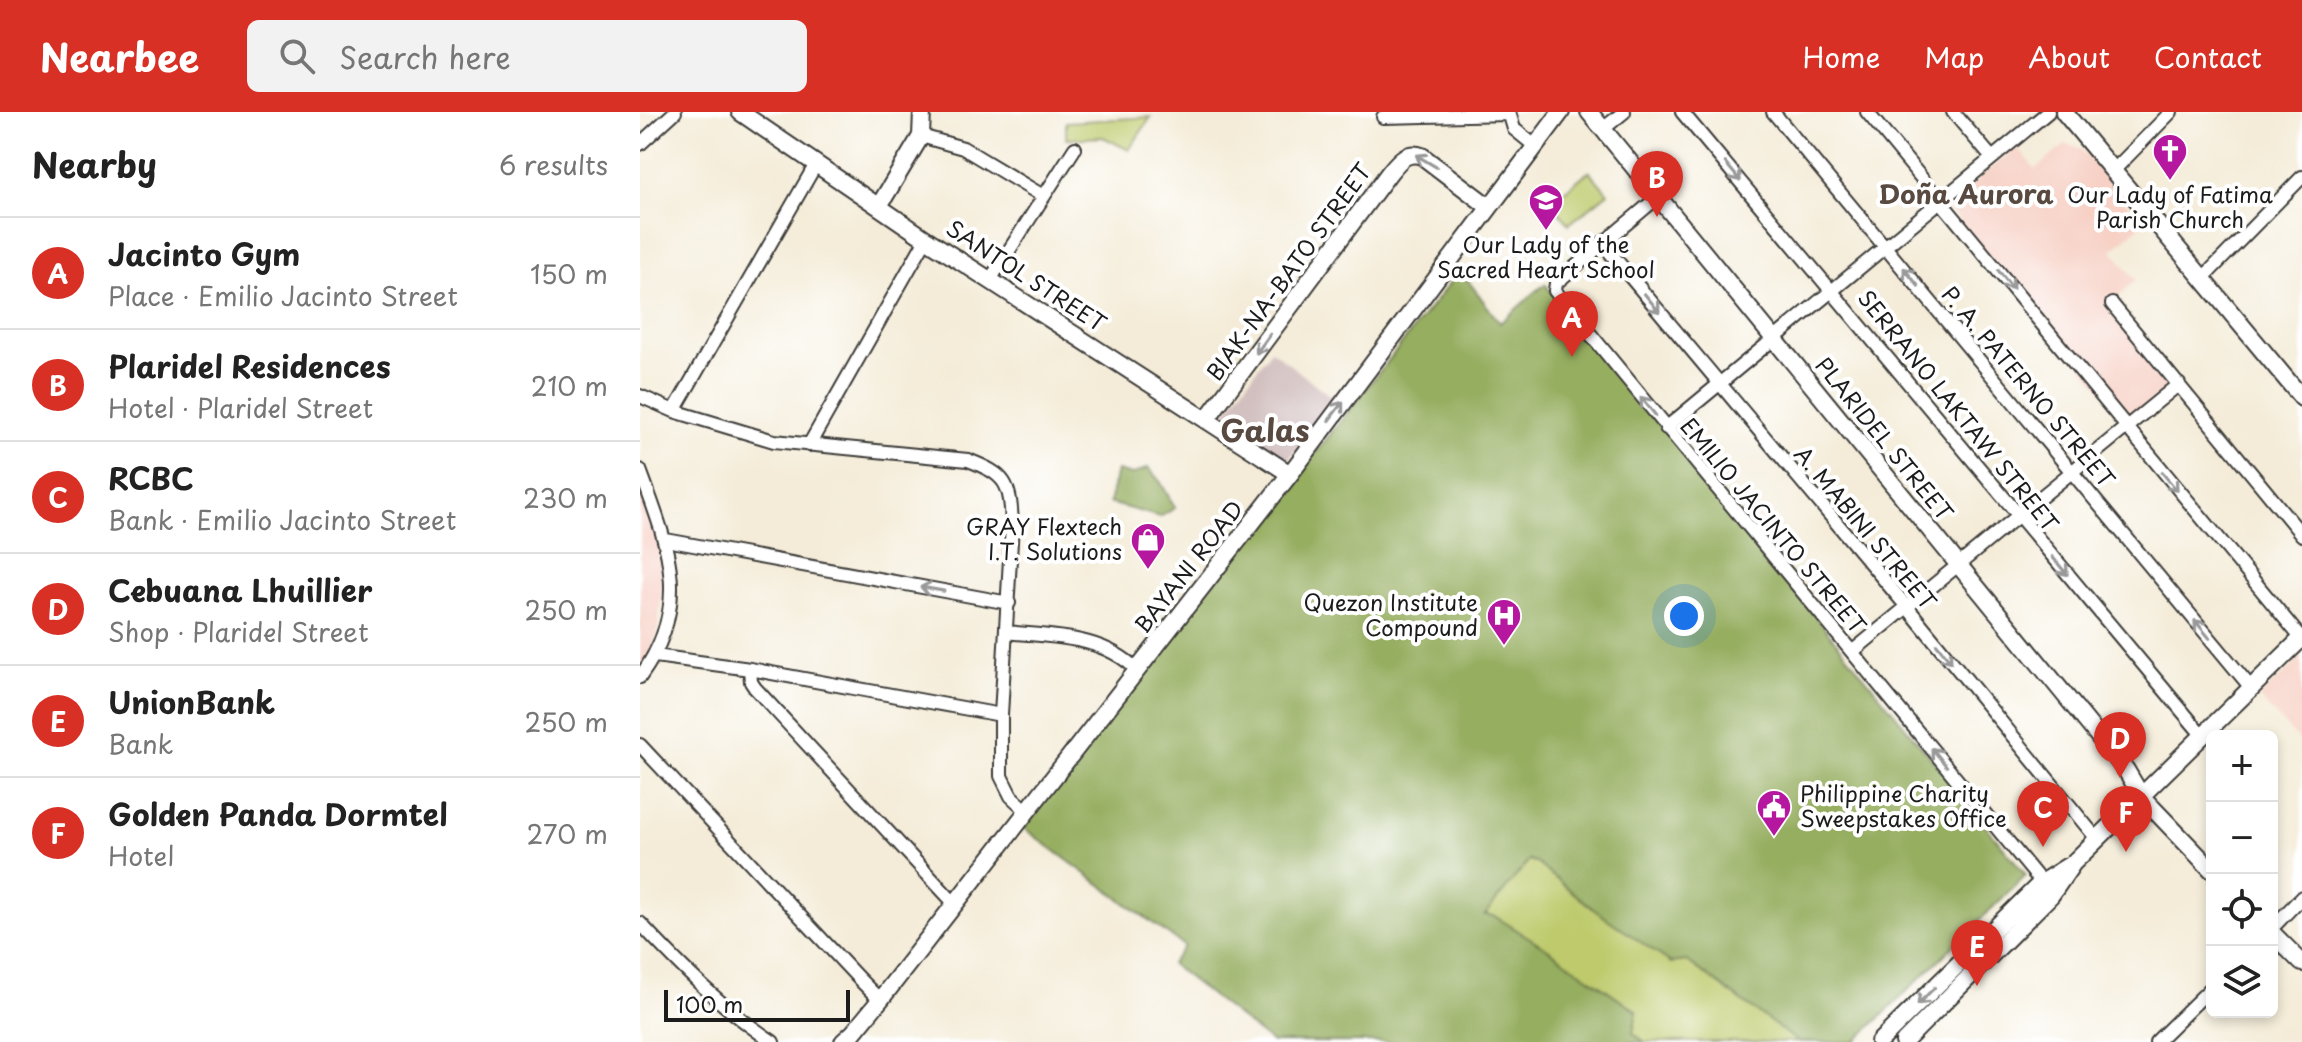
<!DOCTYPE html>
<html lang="en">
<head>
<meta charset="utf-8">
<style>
	body { margin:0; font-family:"Playpen Sans",sans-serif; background:#f2f2f2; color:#222 }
	.controls { position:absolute; right:24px; bottom:24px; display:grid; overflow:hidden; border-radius:12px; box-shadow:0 4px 12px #0003 }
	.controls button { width:72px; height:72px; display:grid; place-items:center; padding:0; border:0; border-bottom:2px solid #e0e0e0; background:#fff; color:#222; font:40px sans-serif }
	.scale { position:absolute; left:24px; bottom:20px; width:186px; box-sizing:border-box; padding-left:8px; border:4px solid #1c1c1c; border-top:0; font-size:22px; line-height:28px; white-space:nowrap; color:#1c1c1c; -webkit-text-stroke:6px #fff; paint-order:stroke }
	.you { position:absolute; left:1044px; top:504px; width:28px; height:28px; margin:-20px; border:6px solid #fff; border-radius:50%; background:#1a73e8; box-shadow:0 0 0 12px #1a73e833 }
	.badge { display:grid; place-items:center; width:52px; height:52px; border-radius:50%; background:#d93025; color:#fff; font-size:26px; font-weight:700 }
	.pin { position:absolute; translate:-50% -66px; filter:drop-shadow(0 2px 4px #0008) }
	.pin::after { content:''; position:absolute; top:42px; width:28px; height:24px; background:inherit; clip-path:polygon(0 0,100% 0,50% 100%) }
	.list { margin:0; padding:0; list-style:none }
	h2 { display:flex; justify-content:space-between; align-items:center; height:104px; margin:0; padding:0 32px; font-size:34px }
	h2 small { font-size:26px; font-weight:400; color:#767676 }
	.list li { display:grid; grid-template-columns:52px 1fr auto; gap:24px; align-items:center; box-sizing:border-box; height:112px; padding:0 32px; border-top:2px solid #e0e0e0 }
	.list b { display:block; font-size:30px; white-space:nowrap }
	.list p { margin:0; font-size:26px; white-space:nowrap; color:#767676 }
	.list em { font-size:26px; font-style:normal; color:#767676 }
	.icon { flex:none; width:44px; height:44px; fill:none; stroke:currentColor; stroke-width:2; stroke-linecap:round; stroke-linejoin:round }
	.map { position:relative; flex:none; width:1662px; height:930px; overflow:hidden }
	header { display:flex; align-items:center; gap:48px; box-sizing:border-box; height:112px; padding:0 40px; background:#d93025; color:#fff }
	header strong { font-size:38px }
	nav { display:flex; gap:44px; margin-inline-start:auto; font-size:28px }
	.search { width:560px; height:72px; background:#f2f2f2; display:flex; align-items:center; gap:20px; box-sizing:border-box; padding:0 28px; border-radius:12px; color:#767676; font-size:30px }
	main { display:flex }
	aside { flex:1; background:#fff }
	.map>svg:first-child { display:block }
	.built { fill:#f7d1c6 }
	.industrial { fill:#d2bfbf }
	.green { fill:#beca6c; stroke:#6d7344; stroke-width:2 }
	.forest { fill:#96ae60; stroke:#59653e; stroke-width:2 }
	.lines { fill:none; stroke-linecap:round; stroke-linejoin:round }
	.street-casing { stroke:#3c3b38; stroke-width:16 }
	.secondary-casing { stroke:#3c3b38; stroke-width:20 }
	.street { stroke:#fff; stroke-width:12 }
	.secondary { stroke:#fff; stroke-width:16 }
	.oneway { stroke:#999 }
	.labels { text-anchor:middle; stroke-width:8; stroke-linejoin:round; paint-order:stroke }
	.poi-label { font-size:22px; fill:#1c1c1c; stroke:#fff }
	.street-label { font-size:22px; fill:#1c1c1c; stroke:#fff }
	.quarter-label { font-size:26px; font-weight:bold; fill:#584a40; stroke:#fff }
	.district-label { font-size:30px; font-weight:bold; fill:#584a40; stroke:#fff }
</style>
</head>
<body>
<header>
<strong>Nearbee</strong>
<div class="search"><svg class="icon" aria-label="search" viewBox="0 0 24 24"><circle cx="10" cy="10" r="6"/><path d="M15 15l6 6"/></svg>Search here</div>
<nav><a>Home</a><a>Map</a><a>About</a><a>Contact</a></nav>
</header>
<main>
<aside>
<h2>Nearby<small>6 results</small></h2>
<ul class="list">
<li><span class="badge">A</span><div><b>Jacinto Gym</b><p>Place · Emilio Jacinto Street</p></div><em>150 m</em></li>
<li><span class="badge">B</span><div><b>Plaridel Residences</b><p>Hotel · Plaridel Street</p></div><em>210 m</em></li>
<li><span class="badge">C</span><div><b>RCBC</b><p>Bank · Emilio Jacinto Street</p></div><em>230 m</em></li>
<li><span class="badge">D</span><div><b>Cebuana Lhuillier</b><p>Shop · Plaridel Street</p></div><em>250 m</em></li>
<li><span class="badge">E</span><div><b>UnionBank</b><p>Bank</p></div><em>250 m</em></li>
<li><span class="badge">F</span><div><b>Golden Panda Dormtel</b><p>Hotel</p></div><em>270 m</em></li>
</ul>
</aside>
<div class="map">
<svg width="1662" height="930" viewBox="0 0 1662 930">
	<rect width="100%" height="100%" fill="#fff"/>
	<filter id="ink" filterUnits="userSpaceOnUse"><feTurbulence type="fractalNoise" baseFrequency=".0125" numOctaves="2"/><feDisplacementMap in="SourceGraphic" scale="16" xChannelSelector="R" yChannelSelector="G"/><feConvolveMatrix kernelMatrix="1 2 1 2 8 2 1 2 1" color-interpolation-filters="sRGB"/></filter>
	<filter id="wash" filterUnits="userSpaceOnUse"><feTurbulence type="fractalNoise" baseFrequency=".006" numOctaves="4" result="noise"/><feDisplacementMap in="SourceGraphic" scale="32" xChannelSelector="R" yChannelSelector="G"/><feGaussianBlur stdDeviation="1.8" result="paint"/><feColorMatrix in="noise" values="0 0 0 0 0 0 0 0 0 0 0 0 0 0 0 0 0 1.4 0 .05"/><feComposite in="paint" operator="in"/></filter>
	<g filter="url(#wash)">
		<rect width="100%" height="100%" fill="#f4ecd8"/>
		<path class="built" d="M1426,32L1441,37L1503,111L1472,138L1496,168L1466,195L1531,272L1487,308L1307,93L1377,35L1395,57Z
			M0,383L9,392L21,440L22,476L17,523L11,541L0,556Z
			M1662,545V631L1619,586Z"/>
		<path class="industrial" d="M631,238L694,287L648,348L585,301Z"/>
		<path class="green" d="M511,5L489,38L463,25L426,27V10Z
			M949,59L968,81L929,112L911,90Z
			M896,710L1187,930H963L816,814Z"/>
		<path class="forest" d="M820,158L860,211L905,172L1386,763L1215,930H1158L1047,849L1031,851L956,799L895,750L889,748L845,803L854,804L908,837L997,899L993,921L1005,930H631L531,852L544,834L381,714Z
			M508,356L520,369L535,396L520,405L469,391L477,359L492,363Z"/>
	</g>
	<g filter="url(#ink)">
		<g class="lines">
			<defs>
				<path id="street" d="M869,0L874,17L895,34
					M1042,0L1563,624
					M1133,0L1612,577
					M1227,0L1661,526
					M1313,0L1352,46
					M743,5L869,2
					M963,17L984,0
					M281,24L323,36L403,84
					M0,32L35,0
					M1473,59L1531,0
					M1018,85L916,171L915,179L1407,777
					M962,131L1267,495L1457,727
					M1562,167L1662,65
					M350,168L435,36
					M1472,192L1662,423
					M0,284L34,299L134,329L328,348C367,363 370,371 372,412L361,603V664L371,684L387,699
					M34,299L176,52
					M1026,316L1408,0
					M169,333L286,127
					M0,358C28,434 53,492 0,565
					M26,428L369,491
					M366,520C412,525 462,523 497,558
					M1212,540L1539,272
					M15,544L110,557L361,603
					M110,557L111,570L115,576L315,792
					M0,633L220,868L240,888
					M0,811C41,855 83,897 133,930
					M1632,816L1662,785
					M1516,930L1572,875"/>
				<path id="secondary" d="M100,0L286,127L650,362
					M949,0L1486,658L1502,685L1572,758
					M1424,0L1662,286
					M239,94L281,24L282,0
					M566,308L749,61C758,50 766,38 782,44L849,95
					M1632,821L1662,851
					M203,930L213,921L240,888L650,362L921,0
					M1239,930L1401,771L1428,754
					M1264,930L1411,783L1433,751L1662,526"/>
			</defs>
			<use href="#street" class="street-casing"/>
			<use href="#secondary" class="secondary-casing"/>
			<use href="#street" class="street"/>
			<use href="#secondary" class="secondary"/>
		</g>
		<defs><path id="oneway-shaft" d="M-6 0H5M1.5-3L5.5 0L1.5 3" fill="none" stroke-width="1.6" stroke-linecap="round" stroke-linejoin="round" transform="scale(2)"/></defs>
		<g class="oneway">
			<use href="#oneway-shaft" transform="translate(786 49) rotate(-149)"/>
			<use href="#oneway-shaft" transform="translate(1093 60) rotate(50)"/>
			<use href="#oneway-shaft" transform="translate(1271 165) rotate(-129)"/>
			<use href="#oneway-shaft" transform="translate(1366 168) rotate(51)"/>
			<use href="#oneway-shaft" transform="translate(1012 191) rotate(51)"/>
			<use href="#oneway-shaft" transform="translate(623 232) rotate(126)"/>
			<use href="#oneway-shaft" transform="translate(1008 294) rotate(-129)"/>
			<use href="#oneway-shaft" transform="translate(696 299) rotate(-53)"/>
			<use href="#oneway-shaft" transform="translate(1530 370) rotate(50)"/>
			<use href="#oneway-shaft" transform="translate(1420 454) rotate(50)"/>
			<use href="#oneway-shaft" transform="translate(292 477) rotate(-170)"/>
			<use href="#oneway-shaft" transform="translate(1562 517) rotate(-130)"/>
			<use href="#oneway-shaft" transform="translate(1304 541) rotate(51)"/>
			<use href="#oneway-shaft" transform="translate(1299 645) rotate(-129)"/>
			<use href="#oneway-shaft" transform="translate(1286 884) rotate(135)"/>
		</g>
	</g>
	<defs>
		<symbol id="church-pin" viewBox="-11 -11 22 30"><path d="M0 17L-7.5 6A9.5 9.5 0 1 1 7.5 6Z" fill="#b5179e" stroke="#fff"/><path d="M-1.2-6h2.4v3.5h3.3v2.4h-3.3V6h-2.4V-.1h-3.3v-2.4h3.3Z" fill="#fff"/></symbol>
		<symbol id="school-pin" viewBox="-11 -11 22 30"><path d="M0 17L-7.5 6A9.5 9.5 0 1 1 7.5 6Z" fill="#b5179e" stroke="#fff"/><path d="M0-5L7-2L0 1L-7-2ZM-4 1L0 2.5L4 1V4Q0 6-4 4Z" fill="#fff"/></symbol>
		<symbol id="shop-pin" viewBox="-11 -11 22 30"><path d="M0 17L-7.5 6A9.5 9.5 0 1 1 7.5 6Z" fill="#b5179e" stroke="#fff"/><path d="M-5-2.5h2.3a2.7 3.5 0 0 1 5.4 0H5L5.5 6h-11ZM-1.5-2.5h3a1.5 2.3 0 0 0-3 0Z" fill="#fff"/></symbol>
		<symbol id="hospital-pin" viewBox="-11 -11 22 30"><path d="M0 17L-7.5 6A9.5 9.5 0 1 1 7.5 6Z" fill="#b5179e" stroke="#fff"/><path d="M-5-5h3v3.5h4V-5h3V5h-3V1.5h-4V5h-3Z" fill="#fff"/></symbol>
		<symbol id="civic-pin" viewBox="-11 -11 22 30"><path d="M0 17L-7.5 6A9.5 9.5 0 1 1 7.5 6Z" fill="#b5179e" stroke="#fff"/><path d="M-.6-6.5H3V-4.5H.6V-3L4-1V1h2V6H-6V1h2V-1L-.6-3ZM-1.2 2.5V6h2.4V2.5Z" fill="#fff"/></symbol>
	</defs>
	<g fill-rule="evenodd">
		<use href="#church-pin" x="1510" y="19" width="40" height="54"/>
		<use href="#school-pin" x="886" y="69" width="40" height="54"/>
		<use href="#shop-pin" x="488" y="408" width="40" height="54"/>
		<use href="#hospital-pin" x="844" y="484" width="40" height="54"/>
		<use href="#civic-pin" x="1114" y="675" width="40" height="54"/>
	</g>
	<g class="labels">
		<g class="poi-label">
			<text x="1530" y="91">Our Lady of Fatima<tspan x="1530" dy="25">Parish Church</tspan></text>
			<text x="906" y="141">Our Lady of the<tspan x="906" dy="25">Sacred Heart School</tspan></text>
			<text x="482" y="423" text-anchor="end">GRAY Flextech<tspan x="482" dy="25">I.T. Solutions</tspan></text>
			<text x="838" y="499" text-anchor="end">Quezon Institute<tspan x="838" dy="25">Compound</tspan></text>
			<text x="1160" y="690" text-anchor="start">Philippine Charity<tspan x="1160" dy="25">Sweepstakes Office</tspan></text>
		</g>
		<g class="street-label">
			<text transform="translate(649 160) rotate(-54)" y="8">BIAK-NA-BATO STREET</text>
			<text transform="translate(386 164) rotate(33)" y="8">SANTOL STREET</text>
			<text transform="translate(1388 275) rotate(50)" y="8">P. A. PATERNO STREET</text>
			<text transform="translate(1318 299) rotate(51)" y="8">SERRANO LAKTAW STREET</text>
			<text transform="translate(1244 327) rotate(51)" y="8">PLARIDEL STREET</text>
			<text transform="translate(1133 414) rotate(50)" y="8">EMILIO JACINTO STREET</text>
			<text transform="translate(1225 416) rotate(50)" y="8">A. MABINI STREET</text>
			<text transform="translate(549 455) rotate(-52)" y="8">BAYANI ROAD</text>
		</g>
		<g class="quarter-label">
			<text x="1326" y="92">Doña Aurora</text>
		</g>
		<g class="district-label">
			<text x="625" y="330">Galas</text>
		</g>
	</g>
</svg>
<div class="controls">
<button>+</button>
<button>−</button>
<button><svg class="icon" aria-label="locate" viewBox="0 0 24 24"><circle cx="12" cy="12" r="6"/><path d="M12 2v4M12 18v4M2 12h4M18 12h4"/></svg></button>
<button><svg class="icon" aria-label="layers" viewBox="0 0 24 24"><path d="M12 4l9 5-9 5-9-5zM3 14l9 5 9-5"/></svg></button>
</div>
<div class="scale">100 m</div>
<div class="you"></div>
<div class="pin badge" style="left:932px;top:245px">A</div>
<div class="pin badge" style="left:1017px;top:105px">B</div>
<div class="pin badge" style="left:1403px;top:735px">C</div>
<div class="pin badge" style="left:1480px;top:666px">D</div>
<div class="pin badge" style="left:1337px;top:874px">E</div>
<div class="pin badge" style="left:1486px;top:740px">F</div>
</div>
</main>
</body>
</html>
